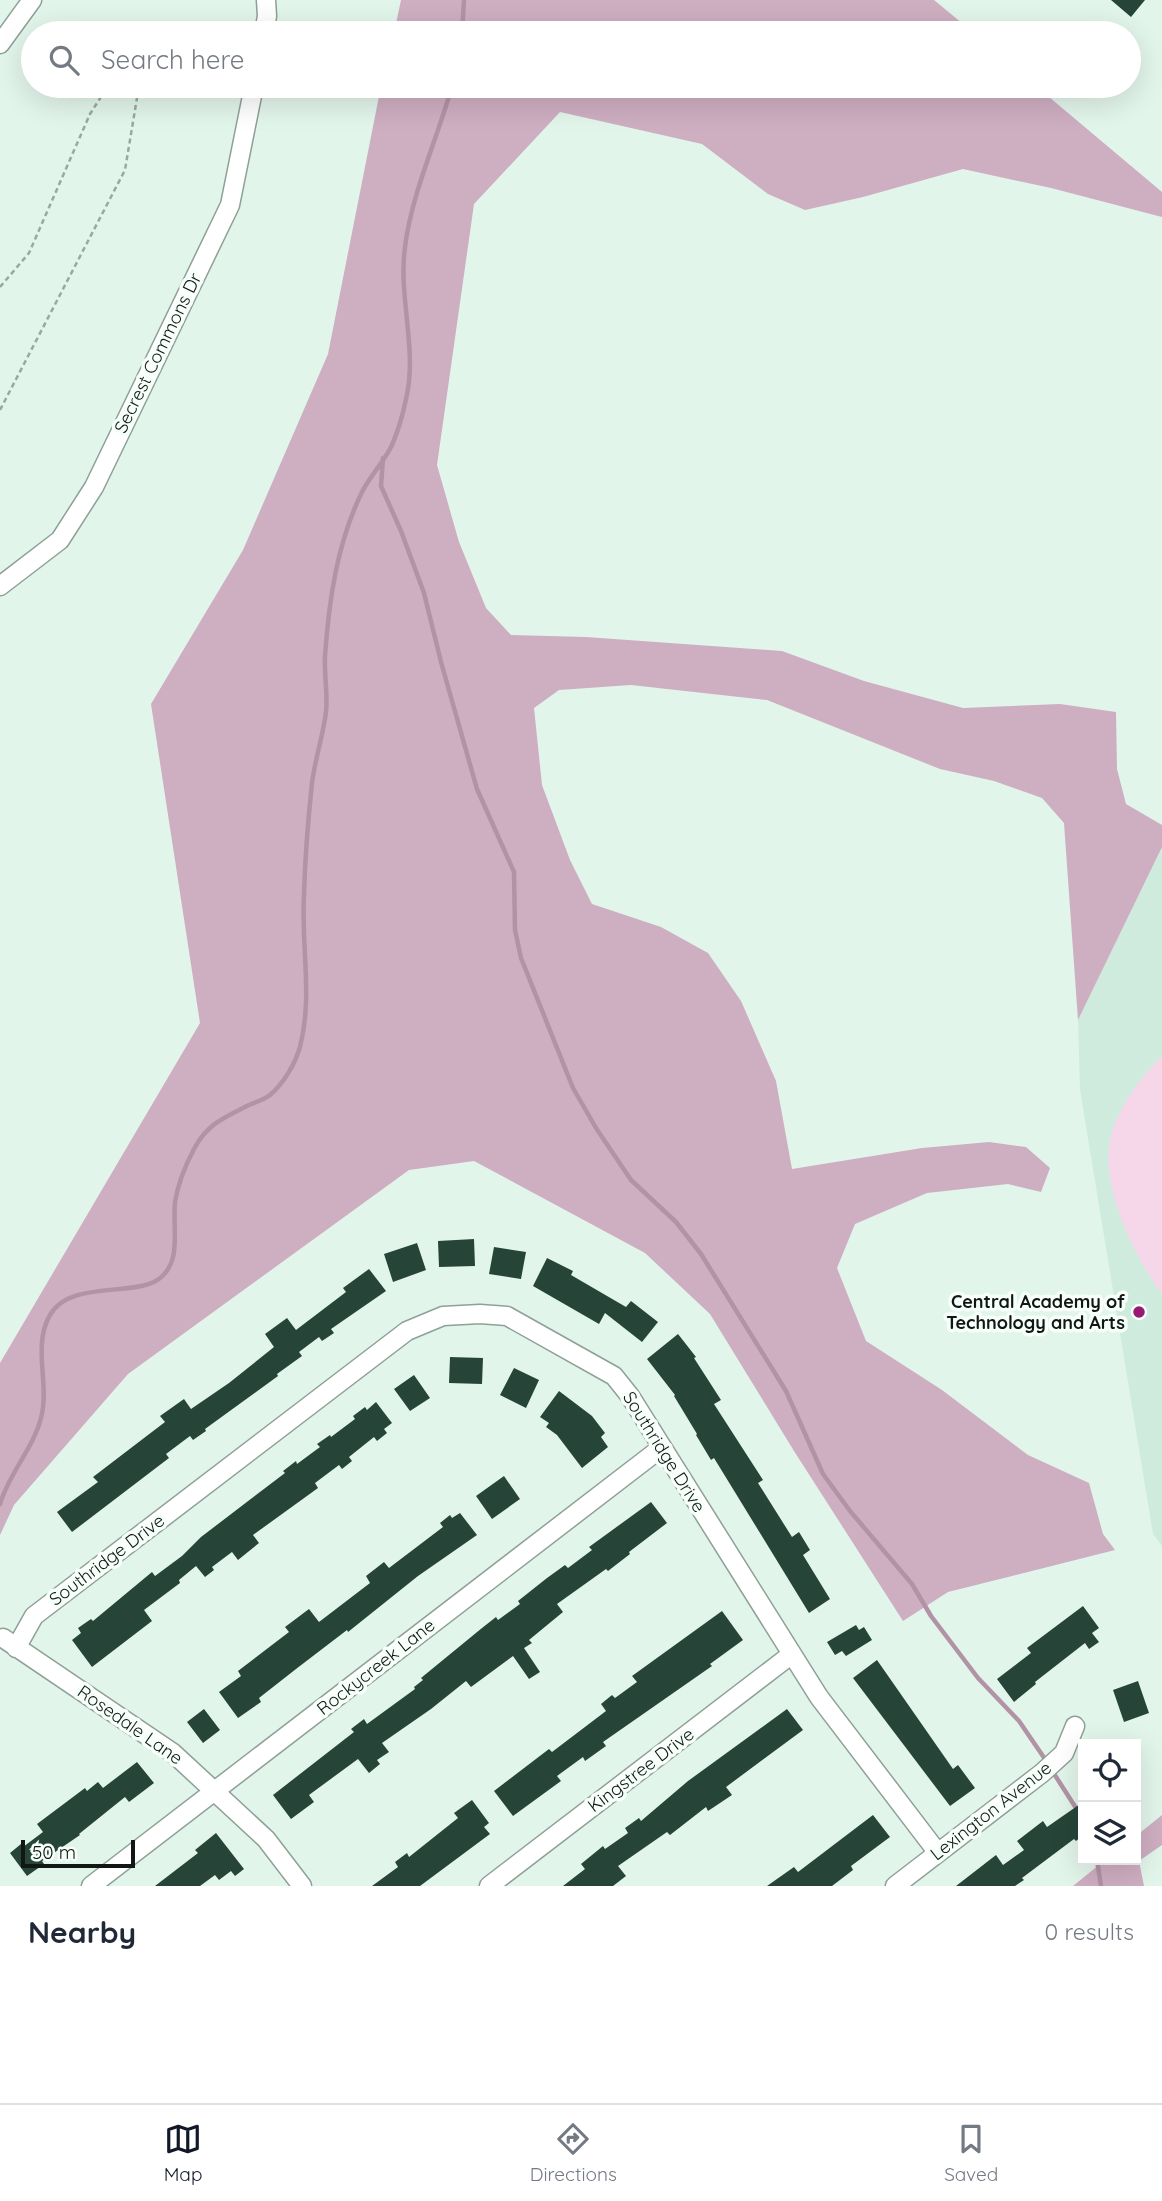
<!DOCTYPE html>
<html lang="en">
<head>
<meta charset="utf-8">
<style>
	body { margin:0; font-family:Quicksand,sans-serif; background:#f6f6f7; color:#1f2937 }
	.controls { position:absolute; right:21px; bottom:21px; display:grid; overflow:hidden; border-radius:0px; box-shadow:0 7px 28px #0002 }
	.controls button { width:63px; height:63px; display:grid; place-items:center; padding:0; border:0; border-bottom:2px solid #e0e1e3; background:#fff; color:#1f2937; font:35px sans-serif }
	.scale { position:absolute; left:21px; bottom:18px; width:114px; box-sizing:border-box; padding-left:7px; border:4px solid #111714; border-top:0; font-size:19px; line-height:24px; white-space:nowrap; color:#111714; -webkit-text-stroke:5px #f7fffb; paint-order:stroke }
	.list { margin:0; padding:0; list-style:none }
	h2 { display:flex; justify-content:space-between; align-items:center; height:91px; margin:0; padding:0 28px; font-size:30px }
	h2 small { font-size:23px; font-weight:400; color:#747a83 }
	.icon { flex:none; width:38px; height:38px; fill:none; stroke:currentColor; stroke-width:2; stroke-linecap:round; stroke-linejoin:round }
	.map { position:relative; flex:none; width:1162px; height:1886px; overflow:hidden }
	.search { position:absolute; background:#fff; box-shadow:0 7px 28px #0002; left:21px; right:21px; top:21px; height:77px; display:flex; align-items:center; gap:18px; box-sizing:border-box; padding:0 24px; border-radius:38px; color:#747a83; font-size:26px }
	.sheet { height:217px; background:#fff }
	nav { display:flex; justify-content:space-around; align-items:center; box-sizing:border-box; height:98px; border-top:2px solid #e0e1e3; background:#fff; font-size:19px; color:#747a83 }
	nav a { display:grid; justify-items:center; gap:4px }
	nav .on { color:#111827 }
	.map>svg:first-child { display:block }
	.built { fill:#cfebdd }
	.green { fill:#f6d7e9 }
	.forest { fill:#ceaec1 }
	.lines { fill:none; stroke-linecap:round; stroke-linejoin:round }
	.stream { stroke:#b193a5; stroke-width:4.5 }
	.building { fill:#264538 }
	.minor-casing { stroke:#8ea097; stroke-width:21 }
	.path { stroke:#99a8a0; stroke-width:2.5; stroke-dasharray:5 3.5; stroke-linecap:butt }
	.minor { stroke:#fff; stroke-width:18 }
	.poi-dot { fill:#971b74; stroke:#f7fffb; stroke-width:2.5 }
	.labels { text-anchor:middle; stroke-width:7; stroke-linejoin:round; paint-order:stroke }
	.street-label { font-size:18px; fill:#111714; stroke:#f7fffb }
	.poi-label { font-size:18px; font-weight:bold; fill:#111714; stroke:#f7fffb; text-anchor:end }
</style>
</head>
<body>
<div class="map">
<svg width="1162" height="1886" viewBox="0 0 1162 1886">
	<rect width="100%" height="100%" fill="#e2f5eb"/>
	<path class="built" d="M1162,847V1546L1153,1534L1080,1090L1078,1020Z"/>
	<path class="green" d="M1162,1056V1294C1133,1255 1097,1182 1112,1132C1121,1103 1141,1077 1162,1056Z"/>
	<path class="forest" d="M401,0H934L974,33H394Z
		M381,86H1036L1162,192V217L1051,188L963,169L863,197L805,210L768,194L702,144L560,112L474,204L437,465L459,542L486,608L511,635L586,637L782,651L864,681L963,708L1060,704L1116,712L1117,769L1126,804L1162,825V847L1078,1020L1064,823L1042,798L994,781L940,769L767,700L631,685L559,690L534,708L542,785L570,860L592,904L661,927L708,953L741,1001L776,1081L792,1169L922,1148L989,1142L1026,1147L1050,1168L1041,1192L1008,1184L927,1193L855,1224L837,1268L866,1341L942,1390L1028,1455L1089,1483L1103,1534L1115,1550L948,1592L903,1621L794,1451L710,1314L645,1253L474,1161L409,1170L128,1374L14,1505L0,1535V1363L200,1023L151,704L243,550L328,354Z
		M1162,1815V1845L1139,1861L1144,1886H1073L1105,1860H1136V1836Z"/>
	<g class="lines">
		<path class="stream" d="M462,33L464,0
			M383,458L381,486L401,531L424,593L441,662L477,789L514,872L515,930L521,958L573,1088L596,1128L631,1180L676,1222L701,1254L786,1391L823,1474L850,1511L912,1584L931,1616L978,1678L1019,1721L1047,1762
			M0,1504C9,1473 33,1449 41,1418C50,1384 32,1346 50,1315C69,1282 127,1295 154,1282C184,1266 172,1230 175,1202C178,1183 185,1166 194,1149C207,1124 225,1117 249,1105C256,1102 265,1099 270,1095C284,1083 295,1064 300,1047C313,996 301,947 304,895C305,858 308,820 312,783C315,759 323,736 326,712C328,694 324,675 325,656C329,600 337,543 362,492C370,476 384,462 392,445C398,431 403,414 406,399C418,350 398,298 405,247C412,192 437,140 452,86
			M1051,1769L1083,1819
			M1097,1860L1101,1886"/>
	</g>
	<path class="building" d="M1111,0H1145L1131,17Z
		M474,1239L475,1266L439,1267L438,1241Z
		M417,1243L426,1270L393,1282L384,1254Z
		M494,1247L526,1252L521,1279L489,1274Z
		M547,1258L573,1271L571,1275L626,1307L631,1301L658,1322L642,1342L605,1313L599,1324L533,1286Z
		M369,1269L386,1291L331,1329L334,1333L322,1341L319,1337L299,1352L302,1356L277,1374L278,1376L205,1429L206,1431L193,1440L190,1436L166,1454L169,1458L72,1532L57,1512L98,1482L93,1477L165,1422L160,1416L184,1399L191,1409L229,1383L274,1347L265,1334L287,1318L296,1330L346,1292L343,1288Z
		M678,1334L696,1357L694,1358L721,1400L714,1404L763,1480L758,1483L792,1537L799,1532L810,1550L803,1555L830,1599L809,1613L714,1458L711,1460L696,1435L697,1434L674,1396L675,1395L647,1359Z
		M450,1357L483,1358L482,1384L449,1383Z
		M514,1368L539,1380L526,1408L500,1395Z
		M414,1375L430,1398L410,1411L394,1389Z
		M559,1391L592,1416L605,1433L601,1437L608,1447L582,1468L557,1435L546,1427L549,1423L540,1417Z
		M376,1402L392,1423L384,1429L387,1433L377,1441L374,1437L349,1457L352,1461L342,1469L339,1465L315,1483L318,1488L253,1535L259,1543L238,1560L232,1552L212,1567L214,1570L205,1577L196,1566L179,1580L180,1583L144,1610L152,1621L92,1667L72,1640L81,1633L78,1628L91,1619L93,1621L152,1572L155,1576L182,1556L201,1537L285,1473L283,1471L296,1461L297,1464L320,1447L317,1444L330,1435L331,1437L355,1419L353,1416L365,1407L367,1410Z
		M504,1476L520,1499L492,1519L476,1496Z
		M651,1502L667,1523L629,1552L630,1554L608,1571L606,1569L557,1604L563,1612L529,1640L532,1643L524,1648L540,1672L529,1679L513,1656L471,1687L466,1681L431,1709L382,1743L389,1752L377,1760L380,1764L369,1773L358,1759L309,1795L314,1802L291,1819L273,1795L354,1732L351,1729L364,1719L367,1724L415,1689L414,1687L423,1680L421,1678L482,1628L496,1617L498,1620L520,1604L518,1601L547,1578L565,1565L568,1568L592,1550L589,1547Z
		M460,1513L477,1535L418,1576L348,1632L347,1630L296,1669L259,1698L261,1702L238,1718L219,1692L241,1676L238,1671L289,1632L285,1627L309,1609L319,1622L370,1583L366,1576L384,1562L389,1568L443,1527L440,1523L450,1515L452,1518Z
		M1083,1606L1099,1628L1092,1633L1099,1642L1089,1649L1085,1643L1035,1682L1036,1684L1014,1702L997,1679L1031,1653L1027,1648Z
		M722,1611L743,1640L710,1664L712,1666L603,1742L606,1746L585,1761L583,1757L557,1776L561,1781L513,1816L494,1791L549,1749L552,1752L606,1711L601,1704L612,1695L615,1698L637,1682L632,1676Z
		M856,1625L859,1630L864,1627L872,1640L846,1656L842,1651L835,1655L827,1642Z
		M877,1660L953,1769L958,1765L975,1788L950,1806L853,1678Z
		M1138,1681L1149,1713L1124,1722L1113,1690Z
		M204,1709L220,1730L203,1743L187,1722Z
		M787,1709L803,1730L726,1787L732,1795L708,1811L706,1807L670,1835L667,1832L618,1866L626,1876L613,1886H563L585,1869L581,1864L603,1846L605,1849L628,1833L625,1828L639,1818L641,1821L688,1781Z
		M137,1762L154,1783L129,1802L125,1797L79,1834L80,1835L42,1861L44,1864L27,1876L10,1853L21,1844L23,1847L43,1832L37,1824L85,1788L87,1791L98,1782L103,1788Z
		M472,1800L489,1823L484,1827L490,1834L420,1886H372L398,1867L395,1862L407,1853L409,1857L458,1818L454,1813Z
		M1083,1802V1835L1076,1841L1074,1839L1022,1878L1024,1880L1015,1886H956L996,1855L1003,1865L1024,1850L1017,1841L1043,1821L1047,1827Z
		M873,1815L890,1837L851,1866L853,1870L832,1886H767L794,1867L798,1872Z
		M216,1833L244,1869L235,1876L231,1871L219,1880L215,1875L200,1886H155L198,1853L195,1850Z"/>
	<g class="lines">
		<defs>
			<path id="minor" d="M264,33L267,16L266,0
				M0,44L32,0
				M0,586L60,540L94,487L230,205L254,86
				M3,1638L173,1753L266,1839L302,1886
				M16,1648L34,1616L407,1331L443,1316L480,1314L507,1316L614,1376L630,1396L819,1697L938,1853
				M91,1886L661,1448
				M489,1886L792,1654
				M895,1886L1042,1773L1064,1753L1075,1726"/>
		</defs>
		<use href="#minor" class="minor-casing"/>
		<path class="path" d="M0,287L29,253L90,114L108,86
			M0,410L125,170L139,86"/>
		<use href="#minor" class="minor"/>
	</g>
	<circle class="poi-dot" cx="1139" cy="1312" r="7"/>
	<g class="labels">
		<g class="street-label">
			<text transform="translate(158 353) rotate(-64)" y="6">Secrest Commons Dr</text>
			<text transform="translate(664 1452) rotate(58)" y="6">Southridge Drive</text>
			<text transform="translate(107 1560) rotate(-37)" y="6">Southridge Drive</text>
			<text transform="translate(376 1667) rotate(-38)" y="6">Rockycreek Lane</text>
			<text transform="translate(130 1725) rotate(35)" y="6">Rosedale Lane</text>
			<text transform="translate(641 1770) rotate(-37)" y="6">Kingstree Drive</text>
			<text transform="translate(991 1811) rotate(-38)" y="6">Lexington Avenue</text>
		</g>
		<g class="poi-label">
			<text x="1125" y="1308">Central Academy of<tspan x="1125" dy="21">Technology and Arts</tspan></text>
		</g>
	</g>
</svg>
<div class="controls">
<button><svg class="icon" aria-label="locate" viewBox="0 0 24 24"><circle cx="12" cy="12" r="6"/><path d="M12 2v4M12 18v4M2 12h4M18 12h4"/></svg></button>
<button><svg class="icon" aria-label="layers" viewBox="0 0 24 24"><path d="M12 4l9 5-9 5-9-5zM3 14l9 5 9-5"/></svg></button>
</div>
<div class="scale">50 m</div>
<div class="search"><svg class="icon" aria-label="search" viewBox="0 0 24 24"><circle cx="10" cy="10" r="6"/><path d="M15 15l6 6"/></svg>Search here</div>
</div>
<section class="sheet">
<h2>Nearby<small>0 results</small></h2>
<ul class="list">
</ul>
</section>
<nav>
<a class="on"><svg class="icon" aria-label="map" viewBox="0 0 24 24"><path d="M3 6l6-2 6 2 6-2v14l-6 2-6-2-6 2zM9 4v14M15 6v14"/></svg>Map</a>
<a><svg class="icon" aria-label="directions" viewBox="0 0 24 24"><path d="M12 3l9 9-9 9-9-9zM9 14v-3h6M13 9l2 2-2 2"/></svg>Directions</a>
<a><svg class="icon" aria-label="saved" viewBox="0 0 24 24"><path d="M7 4h10v16l-5-4-5 4z"/></svg>Saved</a>
</nav>
</body>
</html>
